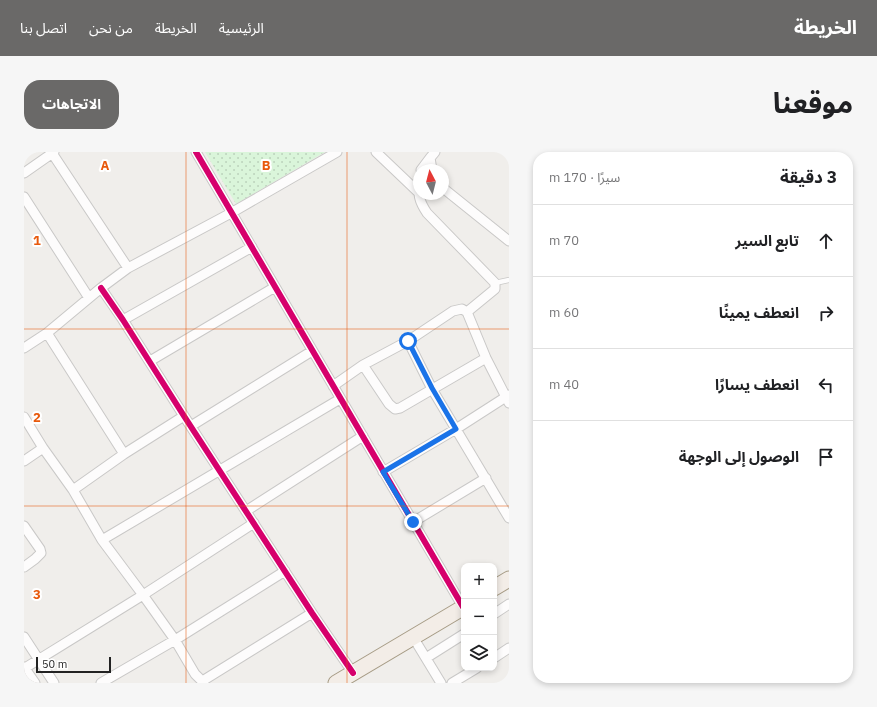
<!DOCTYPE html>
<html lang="ar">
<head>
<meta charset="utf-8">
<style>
	body { margin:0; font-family:"IBM Plex Sans","Noto Sans Arabic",sans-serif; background:#f6f6f6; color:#202124; direction:rtl }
	.controls { position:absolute; right:12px; bottom:12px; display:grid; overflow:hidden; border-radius:8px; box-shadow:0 2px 6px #0003 }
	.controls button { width:36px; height:36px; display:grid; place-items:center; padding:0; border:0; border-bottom:1px solid #e0e0e0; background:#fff; color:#202124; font:20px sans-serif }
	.compass { position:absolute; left:389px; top:12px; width:36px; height:36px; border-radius:50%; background:#fff; box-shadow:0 2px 6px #0003; rotate:353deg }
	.scale { position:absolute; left:12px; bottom:10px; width:75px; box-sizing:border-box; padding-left:4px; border:2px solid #222; border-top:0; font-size:11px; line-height:14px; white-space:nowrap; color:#222; -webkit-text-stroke:3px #fff; paint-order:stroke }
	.stop { position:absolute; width:12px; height:12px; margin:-9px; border:3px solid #1a73e8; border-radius:50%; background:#fff }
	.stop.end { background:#1a73e8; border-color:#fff; box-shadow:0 1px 4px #0008 }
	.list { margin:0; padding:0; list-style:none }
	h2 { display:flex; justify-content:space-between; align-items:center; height:52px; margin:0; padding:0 16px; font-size:17px }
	h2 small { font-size:13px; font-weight:400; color:#757577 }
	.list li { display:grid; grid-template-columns:26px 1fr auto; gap:12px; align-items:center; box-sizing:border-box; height:72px; padding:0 16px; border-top:1px solid #e0e0e0 }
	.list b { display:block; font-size:15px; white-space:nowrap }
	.list em { font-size:13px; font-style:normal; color:#757577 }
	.icon { flex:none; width:22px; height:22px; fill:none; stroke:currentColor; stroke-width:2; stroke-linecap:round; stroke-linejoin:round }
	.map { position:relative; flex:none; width:485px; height:531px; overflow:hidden; direction:ltr; border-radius:16px }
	header { display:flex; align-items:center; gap:24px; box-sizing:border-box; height:56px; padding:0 20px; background:#6a6968; color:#fff }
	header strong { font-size:19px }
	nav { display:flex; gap:22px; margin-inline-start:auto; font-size:14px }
	.intro { display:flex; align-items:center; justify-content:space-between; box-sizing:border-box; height:96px; padding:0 24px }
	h1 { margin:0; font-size:28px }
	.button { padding:10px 18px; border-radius:16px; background:#6a6968; color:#fff; font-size:14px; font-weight:700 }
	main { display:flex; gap:24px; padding:0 24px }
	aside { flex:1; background:#fff; border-radius:16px; box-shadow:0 2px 6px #0003 }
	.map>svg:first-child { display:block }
	.park { fill:url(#park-dots) }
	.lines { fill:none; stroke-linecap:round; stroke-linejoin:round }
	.service-casing { stroke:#c9c8c7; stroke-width:6 }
	.minor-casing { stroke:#c9c8c7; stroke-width:11 }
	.primary-casing { stroke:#a79c86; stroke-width:17 }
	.service { stroke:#fdfcfc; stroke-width:4.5 }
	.minor { stroke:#fdfcfc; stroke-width:9 }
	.primary { stroke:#f3ede7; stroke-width:15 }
	.cycleway-casing { stroke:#fff; stroke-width:8 }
	.cycleway { stroke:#d6006c; stroke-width:6 }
	.route { stroke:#1a73e8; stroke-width:5 }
	.grid { fill:none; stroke:#e8590c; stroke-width:1; stroke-opacity:0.55 }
	.grid-label { font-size:13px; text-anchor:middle; font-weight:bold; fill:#e8590c; stroke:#fff; stroke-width:4; stroke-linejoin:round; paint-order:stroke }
</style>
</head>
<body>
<header>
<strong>الخريطة</strong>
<nav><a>الرئيسية</a><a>الخريطة</a><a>من نحن</a><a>اتصل بنا</a></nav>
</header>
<div class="intro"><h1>موقعنا</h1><a class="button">الاتجاهات</a></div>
<main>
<aside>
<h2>3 دقيقة<small>سيرًا · 170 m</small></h2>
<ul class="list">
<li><svg class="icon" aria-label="ahead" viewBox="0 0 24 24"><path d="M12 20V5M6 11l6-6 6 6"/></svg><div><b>تابع السير</b></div><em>70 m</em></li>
<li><svg class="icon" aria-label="right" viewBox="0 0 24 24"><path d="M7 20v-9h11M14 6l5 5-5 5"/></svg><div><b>انعطف يمينًا</b></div><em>60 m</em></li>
<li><svg class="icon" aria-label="left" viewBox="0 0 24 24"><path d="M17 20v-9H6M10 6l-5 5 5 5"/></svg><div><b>انعطف يسارًا</b></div><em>40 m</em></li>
<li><svg class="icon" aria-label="arrive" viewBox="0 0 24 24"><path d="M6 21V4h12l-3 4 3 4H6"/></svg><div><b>الوصول إلى الوجهة</b></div></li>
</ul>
</aside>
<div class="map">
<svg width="485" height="531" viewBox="0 0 485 531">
	<defs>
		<pattern id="park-dots" width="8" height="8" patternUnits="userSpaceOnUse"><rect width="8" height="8" fill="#daf5da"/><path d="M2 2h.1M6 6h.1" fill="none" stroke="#bbd2bb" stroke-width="1.8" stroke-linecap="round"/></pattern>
	</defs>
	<rect width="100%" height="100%" fill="#f0eeeb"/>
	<path class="park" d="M181,0H301L212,52Z"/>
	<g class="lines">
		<defs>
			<path id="service" d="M471,131L485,128"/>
			<path id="minor" d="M172,0L439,455
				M352,0L394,40
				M28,1L104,116
				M397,18L406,6
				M408,18L406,6L411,0
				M0,21L30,0
				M395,29C394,43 395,49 403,61L471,131V137L443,160
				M419,36L485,89
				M0,45L65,146
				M77,136L99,168L160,264L288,461L329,521
				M99,168L228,95
				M23,181L100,302
				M384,189L408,237L485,366
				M0,196L23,181L77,136L104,116L207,61L313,0
				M126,209L251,135
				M339,213L365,252L371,257L376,256L462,206
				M309,234L339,213L384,189L429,159L438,157L443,160L462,206L485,251
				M0,265L19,296L49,338L78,388L119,443L1,516
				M167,274L288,199
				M0,309L19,296
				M359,320L432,277L485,243
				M49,338L100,302L160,264
				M222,359L339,284
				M389,370L462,326
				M230,371L119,443L151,488L171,522L177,528H180L288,461
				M0,374L16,397L17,401L11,407L0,415
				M78,388L316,247
				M470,462L485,452
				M0,485L30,531
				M389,485L417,531
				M402,506L440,482
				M470,506L485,496
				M0,515L11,531
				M77,531L151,488L261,419
				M428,531L453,516"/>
			<path id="primary" d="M470,436L485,427
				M312,531L440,455"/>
		</defs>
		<use href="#service" class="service-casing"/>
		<use href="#minor" class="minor-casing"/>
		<use href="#primary" class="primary-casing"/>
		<use href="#service" class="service"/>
		<use href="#minor" class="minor"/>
		<use href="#primary" class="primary"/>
		<defs>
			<path id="cycleway" d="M172,0L439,455
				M77,136L99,168L160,264L288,461L329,521"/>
		</defs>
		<use href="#cycleway" class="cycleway-casing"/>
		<use href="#cycleway" class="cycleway"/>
	</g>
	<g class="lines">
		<path class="route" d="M384,189L408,236L432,277L359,320L389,370"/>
	</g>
	<path class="grid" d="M162,0V531M323,0V531M0,177H485M0,354H485"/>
	<g class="grid-label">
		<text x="81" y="18">A</text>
		<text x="242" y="18">B</text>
		<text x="13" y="93">1</text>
		<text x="13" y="270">2</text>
		<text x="13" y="447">3</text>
	</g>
</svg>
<div class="controls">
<button>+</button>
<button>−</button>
<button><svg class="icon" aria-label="layers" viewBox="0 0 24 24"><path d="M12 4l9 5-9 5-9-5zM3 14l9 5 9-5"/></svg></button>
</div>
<svg class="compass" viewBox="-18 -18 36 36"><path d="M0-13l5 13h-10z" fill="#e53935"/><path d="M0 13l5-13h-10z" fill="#757577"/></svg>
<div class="scale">50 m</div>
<div class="stop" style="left:384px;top:189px"></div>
<div class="stop end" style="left:389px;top:370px"></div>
</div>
</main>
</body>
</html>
